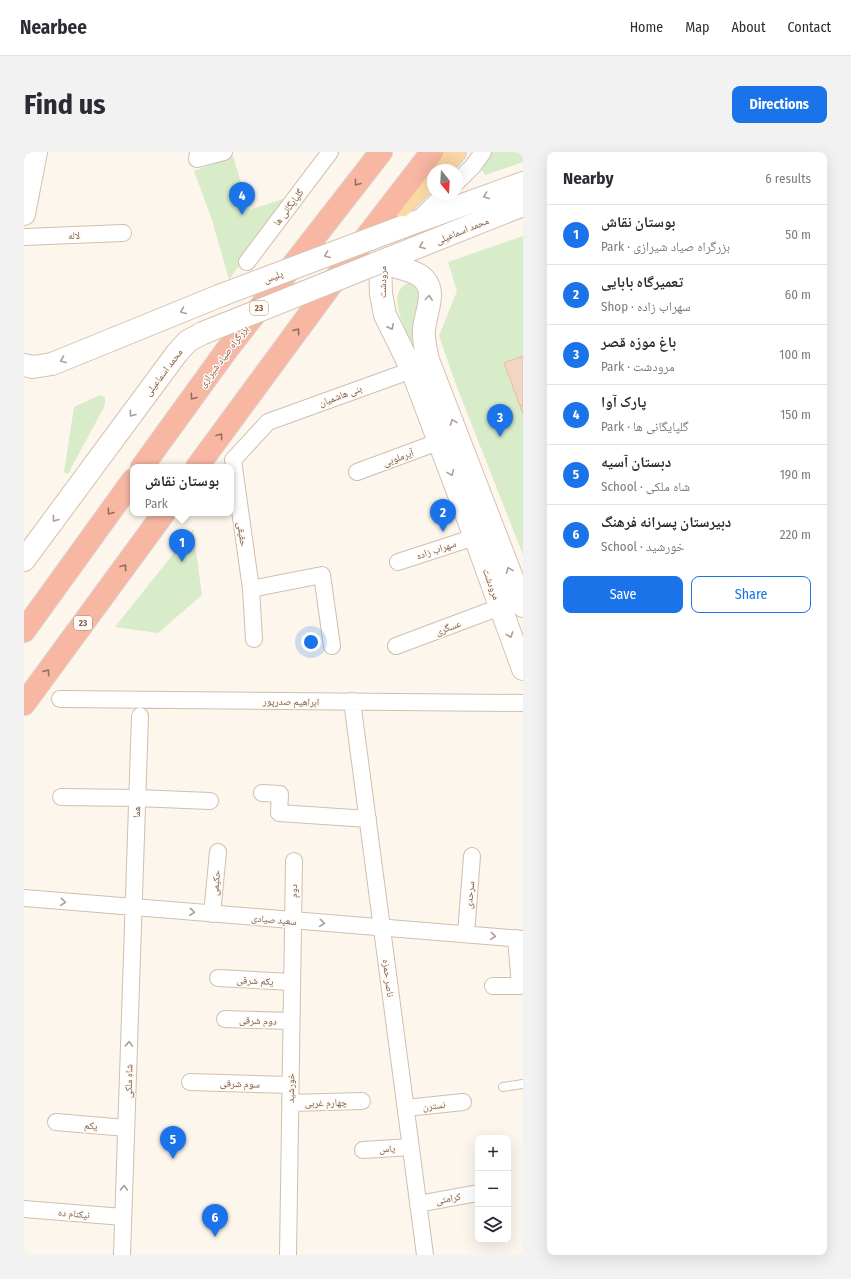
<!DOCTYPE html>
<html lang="en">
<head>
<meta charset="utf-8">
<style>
	body { margin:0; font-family:"Fira Sans Condensed","Noto Naskh Arabic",sans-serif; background:#f2f2f3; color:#2b2b33 }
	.controls { position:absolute; right:12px; bottom:12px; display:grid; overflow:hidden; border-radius:8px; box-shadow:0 4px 16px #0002 }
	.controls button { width:36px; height:36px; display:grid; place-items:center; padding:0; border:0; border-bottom:1px solid #e1e1e2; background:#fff; color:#2b2b33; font:20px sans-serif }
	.compass { position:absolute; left:403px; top:12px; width:36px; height:36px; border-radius:50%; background:#fff; box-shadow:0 4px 16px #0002; rotate:162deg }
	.you { position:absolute; left:287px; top:490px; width:14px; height:14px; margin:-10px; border:3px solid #fff; border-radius:50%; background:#1a73e8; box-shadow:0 0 0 6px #1a73e833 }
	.badge { display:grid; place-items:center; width:26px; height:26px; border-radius:50%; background:#1a73e8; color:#fff; font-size:13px; font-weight:700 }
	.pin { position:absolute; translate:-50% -33px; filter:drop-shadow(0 1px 2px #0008) }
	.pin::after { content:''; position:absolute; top:21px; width:14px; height:12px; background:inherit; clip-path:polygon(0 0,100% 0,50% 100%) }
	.popup { position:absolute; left:106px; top:312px; width:104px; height:52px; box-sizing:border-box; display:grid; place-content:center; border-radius:8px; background:#fff; filter:drop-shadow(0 1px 3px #0005); font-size:13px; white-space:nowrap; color:#7c7c81 }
	.popup b { font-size:15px; color:#2b2b33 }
	.popup::after { content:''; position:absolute; left:50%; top:100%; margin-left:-8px; border:8px solid transparent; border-top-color:#fff }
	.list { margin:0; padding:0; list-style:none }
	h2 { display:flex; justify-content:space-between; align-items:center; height:52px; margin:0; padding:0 16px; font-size:17px }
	h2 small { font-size:13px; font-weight:400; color:#7c7c81 }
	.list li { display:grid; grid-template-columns:26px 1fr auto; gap:12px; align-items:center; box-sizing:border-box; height:60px; padding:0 16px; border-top:1px solid #e1e1e2 }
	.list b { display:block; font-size:15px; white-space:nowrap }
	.list p { margin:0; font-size:13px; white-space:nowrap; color:#7c7c81 }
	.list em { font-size:13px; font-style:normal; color:#7c7c81 }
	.actions { display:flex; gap:8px; padding:12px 16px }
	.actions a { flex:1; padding:9px 0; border:1px solid #1a73e8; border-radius:8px; text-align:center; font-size:14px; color:#1a73e8 }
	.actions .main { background:#1a73e8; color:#fff }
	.icon { flex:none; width:22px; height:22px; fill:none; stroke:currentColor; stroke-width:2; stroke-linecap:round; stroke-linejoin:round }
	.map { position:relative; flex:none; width:499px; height:1103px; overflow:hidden; border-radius:8px }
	header { display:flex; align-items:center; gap:24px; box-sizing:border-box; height:56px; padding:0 20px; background:#fff; border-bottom:1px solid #e1e1e2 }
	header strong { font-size:19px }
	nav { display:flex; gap:22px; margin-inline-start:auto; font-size:14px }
	.intro { display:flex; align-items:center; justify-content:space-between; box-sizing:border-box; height:96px; padding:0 24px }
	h1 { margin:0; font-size:28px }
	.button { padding:10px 18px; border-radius:8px; background:#1a73e8; color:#fff; font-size:14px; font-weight:700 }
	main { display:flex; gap:24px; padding:0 24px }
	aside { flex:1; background:#fff; border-radius:8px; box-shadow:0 4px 16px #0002 }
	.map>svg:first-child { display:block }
	.green { fill:#d8ecc9 }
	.building { fill:#f3d5c3; stroke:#e6bba3 }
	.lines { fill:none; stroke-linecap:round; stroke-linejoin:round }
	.lane-casing { stroke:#d1beb0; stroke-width:10 }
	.street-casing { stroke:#d1beb0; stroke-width:18 }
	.secondary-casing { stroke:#d6c0b0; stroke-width:24 }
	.primary-casing { stroke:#dad1cd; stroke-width:24 }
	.highway-casing { stroke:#dad1cd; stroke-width:24 }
	.lane { stroke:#fff; stroke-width:8 }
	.street { stroke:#fff; stroke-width:16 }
	.secondary { stroke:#fff; stroke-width:22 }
	.primary { stroke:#fbd9a5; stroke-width:22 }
	.highway { stroke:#f7b7a3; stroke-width:22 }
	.secondary-bridge-casing { stroke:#d6c0b0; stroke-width:24; stroke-linecap:butt }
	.secondary-bridge { stroke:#fff; stroke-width:22 }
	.oneway { stroke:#936e5e }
	.oneway2 { stroke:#af9d94 }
	.labels { text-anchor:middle; stroke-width:3; stroke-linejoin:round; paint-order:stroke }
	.shield { fill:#fffaf3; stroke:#a28b7f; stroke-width:1 }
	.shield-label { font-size:9px; font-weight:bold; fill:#7a5c4d }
	.street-label { font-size:10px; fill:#7a5c4d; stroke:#fffaf3 }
</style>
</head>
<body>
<header>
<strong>Nearbee</strong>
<nav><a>Home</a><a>Map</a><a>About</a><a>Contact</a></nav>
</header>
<div class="intro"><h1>Find us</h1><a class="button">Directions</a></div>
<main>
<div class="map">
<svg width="499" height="1103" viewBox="0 0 499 1103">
	<rect width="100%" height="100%" fill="#fdf6ec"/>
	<path class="green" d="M466,0H499V10L461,23L454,12Z
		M209,4L225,58L262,46L205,128L188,68L170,19Z
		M499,84V403L431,230L415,184L433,139L424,110Z
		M387,130L397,132L393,160L390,167L389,178V190L387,191C380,174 360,138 387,130Z
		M76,243L81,245V252L79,257L44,322L40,320L50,255Z
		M169,377L178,443L134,481L91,475Z"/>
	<path class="building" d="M499,204V252L496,254L480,211Z
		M499,252V262L496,254Z"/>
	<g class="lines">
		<defs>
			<path id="lane" d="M479,935L499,932"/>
			<path id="street" d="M174,0L173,7L200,0
				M433,30L449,14L459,0
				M396,66L420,42
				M0,85L99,81
				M223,110L306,0
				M333,320L414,290
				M374,410L451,385
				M227,437L298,423L308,494
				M230,487L227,437L209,308L244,270L388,218
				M372,494L476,455
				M36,547L499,551
				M328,549L401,1103
				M238,641L256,642L255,661L344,667
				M37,645L113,646L186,649
				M0,746L499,787
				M188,762L194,700
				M442,782L448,704
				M194,826L268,830
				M469,834H496L492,786
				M201,867L267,869
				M166,930L266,933
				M266,951L338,949
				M382,956L439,950
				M32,970L102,976
				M339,998L387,995
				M394,1052L454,1041
				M0,1057L99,1065
				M98,1103L116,564
				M264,1103L270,709"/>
			<path id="secondary" d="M0,62L12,0
				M378,75L499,31
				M356,110L357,142L361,163L388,218L451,385L499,517
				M356,110C367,114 385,117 395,123C415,136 402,158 400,177C399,188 402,198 404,208L499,454
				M356,110L499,53
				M0,213L9,215L28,212L195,144
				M0,408L153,201L164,189L179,181"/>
			<path id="primary" d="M414,18L431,0
				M365,65L409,23"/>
			<path id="highway" d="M118,315L202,199L357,0
				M173,315L337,92L408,0
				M0,479L109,328
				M0,552L140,361"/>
		</defs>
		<use href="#lane" class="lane-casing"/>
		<use href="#street" class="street-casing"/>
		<use href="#secondary" class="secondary-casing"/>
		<use href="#primary" class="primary-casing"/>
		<use href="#highway" class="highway-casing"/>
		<use href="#lane" class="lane"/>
		<use href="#street" class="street"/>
		<use href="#secondary" class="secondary"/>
		<use href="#primary" class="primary"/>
		<use href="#highway" class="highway"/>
		<defs>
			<path id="secondary-bridge" d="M195,144L378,75
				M179,181L356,110"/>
		</defs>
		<use href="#secondary-bridge" class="secondary-bridge-casing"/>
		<use href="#secondary-bridge" class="secondary-bridge"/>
	</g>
	<defs><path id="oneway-chevron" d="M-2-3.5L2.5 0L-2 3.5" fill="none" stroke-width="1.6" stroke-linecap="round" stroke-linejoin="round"/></defs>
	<g class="oneway">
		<use href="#oneway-chevron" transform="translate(333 31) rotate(128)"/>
		<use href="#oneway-chevron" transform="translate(273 179) rotate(-54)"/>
		<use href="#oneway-chevron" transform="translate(169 245) rotate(126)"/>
		<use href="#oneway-chevron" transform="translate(196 284) rotate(-54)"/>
		<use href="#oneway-chevron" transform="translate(86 360) rotate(126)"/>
		<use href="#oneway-chevron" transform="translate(100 415) rotate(-54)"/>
		<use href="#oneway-chevron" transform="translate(23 520) rotate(-54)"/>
	</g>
	<g class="oneway2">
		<use href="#oneway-chevron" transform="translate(462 44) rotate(160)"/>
		<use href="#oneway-chevron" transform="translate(398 94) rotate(158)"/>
		<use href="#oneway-chevron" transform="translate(303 103) rotate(159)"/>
		<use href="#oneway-chevron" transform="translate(405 146) rotate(-83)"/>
		<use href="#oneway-chevron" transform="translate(159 159) rotate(158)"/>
		<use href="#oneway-chevron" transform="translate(367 175) rotate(64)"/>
		<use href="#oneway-chevron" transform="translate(39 208) rotate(158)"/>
		<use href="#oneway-chevron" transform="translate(108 262) rotate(127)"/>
		<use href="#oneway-chevron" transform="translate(429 270) rotate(-111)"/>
		<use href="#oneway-chevron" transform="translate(427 321) rotate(69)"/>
		<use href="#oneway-chevron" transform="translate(31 367) rotate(127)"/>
		<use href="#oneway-chevron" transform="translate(485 418) rotate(-111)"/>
		<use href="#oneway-chevron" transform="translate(486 483) rotate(70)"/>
		<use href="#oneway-chevron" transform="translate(39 750) rotate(5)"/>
		<use href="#oneway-chevron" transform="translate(168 760) rotate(5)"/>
		<use href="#oneway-chevron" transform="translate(298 771) rotate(5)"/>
		<use href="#oneway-chevron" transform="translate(469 784) rotate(5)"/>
		<use href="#oneway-chevron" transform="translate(105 892) rotate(-88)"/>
		<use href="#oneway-chevron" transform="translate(100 1036) rotate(-88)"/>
	</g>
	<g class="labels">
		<g class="shield">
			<rect x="226" y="149" width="18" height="14" rx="3"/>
			<rect x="50" y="464" width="18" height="14" rx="3"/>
		</g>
		<g class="shield-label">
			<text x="235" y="159">23</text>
			<text x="59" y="474">23</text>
		</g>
		<g class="street-label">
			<text transform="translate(264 55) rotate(-53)" y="4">گلپایگانی ها</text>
			<text transform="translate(438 78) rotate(-22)" y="4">محمد اسماعیلی</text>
			<text transform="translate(50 83) rotate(-3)" y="4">لاله</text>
			<text transform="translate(249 124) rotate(-21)" y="4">پلیس</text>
			<text transform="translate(358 130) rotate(-90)" y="4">مرودشت</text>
			<text transform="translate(199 204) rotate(-53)" y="4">بزرگراه صیاد شیرازی</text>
			<text transform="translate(139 220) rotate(-53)" y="4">محمد اسماعیلی</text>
			<text transform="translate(316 243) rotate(-20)" y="4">بنی هاشمیان</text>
			<text transform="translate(374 305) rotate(-20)" y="4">آیرملویی</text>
			<text transform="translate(219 382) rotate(82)" y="4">حقیقی</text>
			<text transform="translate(412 397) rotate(-19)" y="4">سهراب زاده</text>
			<text transform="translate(468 432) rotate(70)" y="4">مرودشت</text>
			<text transform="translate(424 475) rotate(-21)" y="4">عسگری</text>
			<text transform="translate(267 549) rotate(1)" y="4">ابراهیم صدرپور</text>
			<text transform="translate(112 660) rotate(-88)" y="4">هما</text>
			<text transform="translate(191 731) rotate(-85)" y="4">حکیمی</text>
			<text transform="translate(269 739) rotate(-89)" y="4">دوم</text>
			<text transform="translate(445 743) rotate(-85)" y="4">سرحدی</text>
			<text transform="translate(250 767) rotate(5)" y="4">سعید صیادی</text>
			<text transform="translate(365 826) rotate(83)" y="4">ناصر حمزه</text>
			<text transform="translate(231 828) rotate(3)" y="4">یکم شرقی</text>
			<text transform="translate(234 868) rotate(2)" y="4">دوم شرقی</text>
			<text transform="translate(104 929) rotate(-88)" y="4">شاه ملکی</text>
			<text transform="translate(216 931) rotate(2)" y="4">سوم شرقی</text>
			<text transform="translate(266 936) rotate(-89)" y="4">خورشید</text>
			<text transform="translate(302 950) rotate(-1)" y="4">چهارم غربی</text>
			<text transform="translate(410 953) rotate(-6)" y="4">نسترن</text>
			<text transform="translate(67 973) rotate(5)" y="4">یکم</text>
			<text transform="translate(363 996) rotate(-4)" y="4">یاس</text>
			<text transform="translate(424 1046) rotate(-11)" y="4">کرامتی</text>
			<text transform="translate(50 1061) rotate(5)" y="4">نیکنام ده</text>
		</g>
	</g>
</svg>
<div class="controls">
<button>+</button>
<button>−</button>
<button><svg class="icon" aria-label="layers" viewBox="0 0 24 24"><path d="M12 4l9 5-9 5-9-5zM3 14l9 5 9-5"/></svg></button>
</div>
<svg class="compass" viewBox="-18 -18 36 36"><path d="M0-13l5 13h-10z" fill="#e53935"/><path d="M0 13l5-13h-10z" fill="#7c7c81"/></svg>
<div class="you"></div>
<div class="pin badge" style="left:158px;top:410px">1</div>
<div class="popup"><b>بوستان نقاش</b>Park</div>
<div class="pin badge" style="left:419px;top:380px">2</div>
<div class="pin badge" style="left:476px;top:285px">3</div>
<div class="pin badge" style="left:218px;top:63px">4</div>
<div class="pin badge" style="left:149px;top:1007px">5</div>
<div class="pin badge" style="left:191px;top:1085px">6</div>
</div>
<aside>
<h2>Nearby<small>6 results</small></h2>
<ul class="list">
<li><span class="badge">1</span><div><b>بوستان نقاش</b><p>Park · بزرگراه صیاد شیرازی</p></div><em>50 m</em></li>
<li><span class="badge">2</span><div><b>تعمیرگاه بابایی</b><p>Shop · سهراب زاده</p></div><em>60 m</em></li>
<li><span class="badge">3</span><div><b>باغ موزه قصر</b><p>Park · مرودشت</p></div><em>100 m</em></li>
<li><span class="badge">4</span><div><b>پارک آوا</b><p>Park · گلپایگانی ها</p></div><em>150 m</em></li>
<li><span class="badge">5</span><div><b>دبستان آسیه</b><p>School · شاه ملکی</p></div><em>190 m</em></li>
<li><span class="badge">6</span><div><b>دبیرستان پسرانه فرهنگ</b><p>School · خورشید</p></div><em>220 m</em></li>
</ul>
<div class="actions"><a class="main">Save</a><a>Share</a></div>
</aside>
</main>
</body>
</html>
